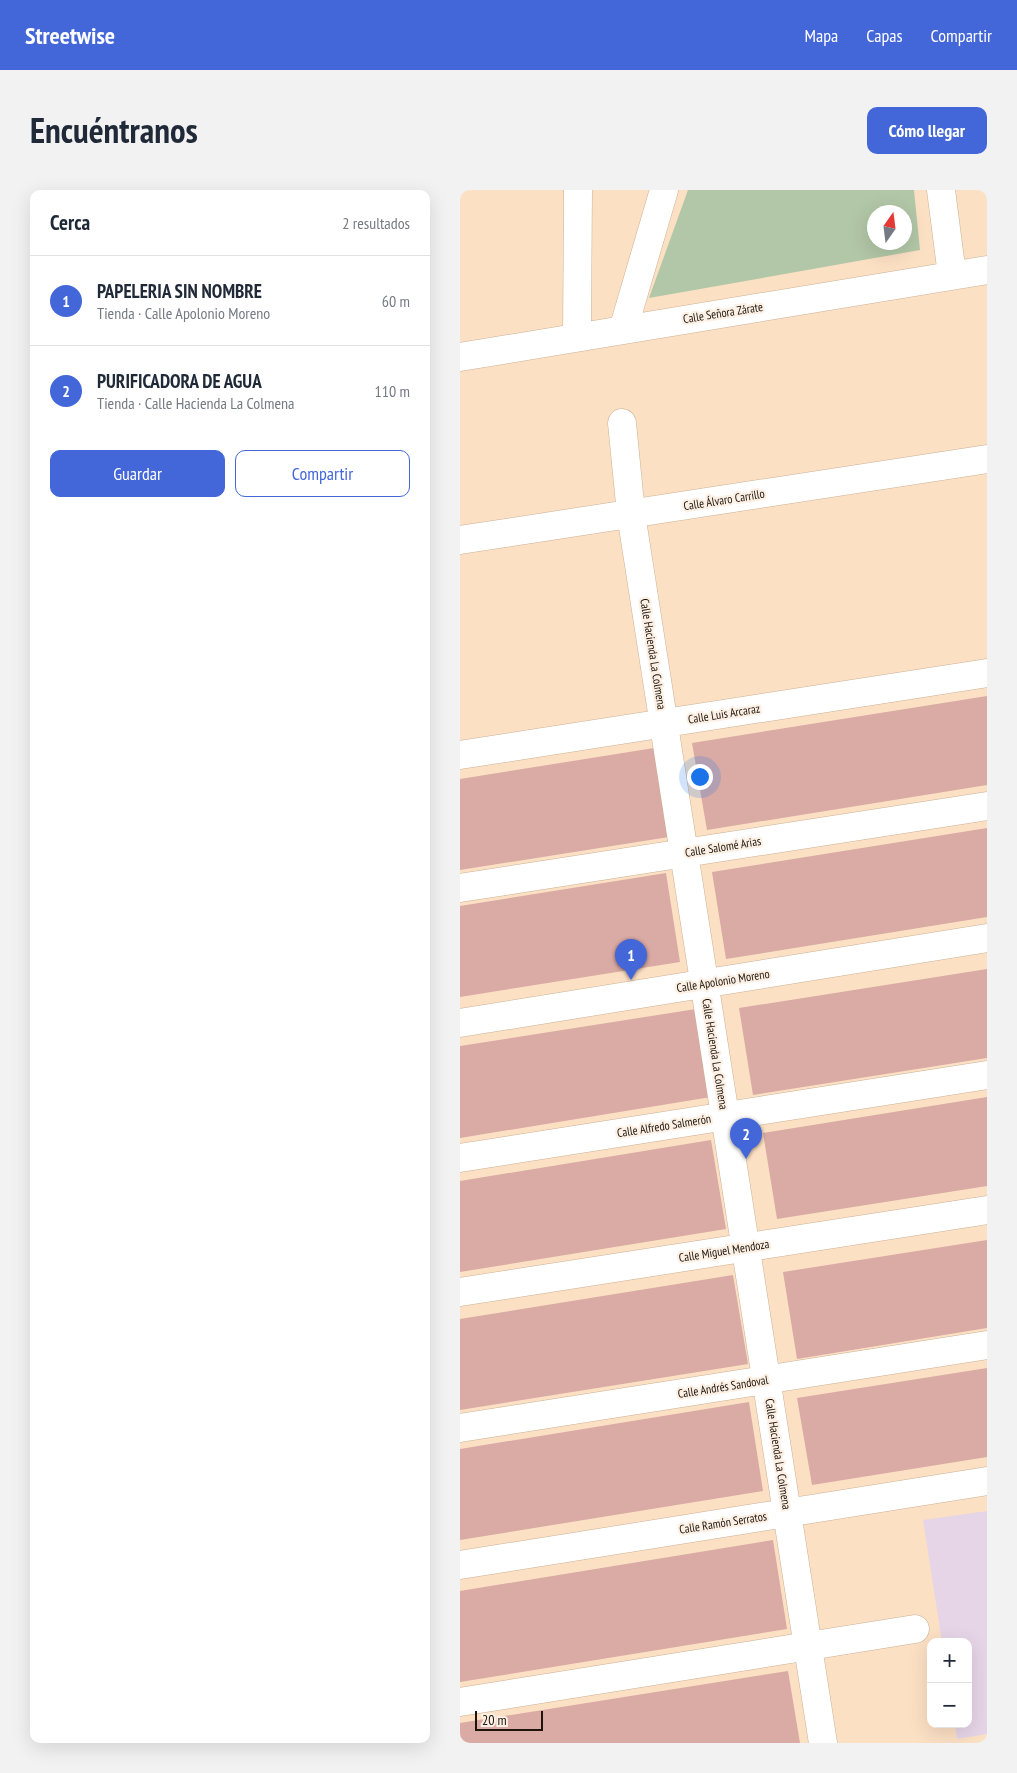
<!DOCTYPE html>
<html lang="es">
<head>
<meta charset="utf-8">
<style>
	body { margin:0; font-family:"PT Sans Narrow",sans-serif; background:#f2f2f3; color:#1f2937 }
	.controls { position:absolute; right:15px; bottom:15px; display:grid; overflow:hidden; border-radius:10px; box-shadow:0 5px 20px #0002 }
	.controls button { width:45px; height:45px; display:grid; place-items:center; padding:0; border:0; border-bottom:1px solid #e0e1e3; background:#fff; color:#1f2937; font:25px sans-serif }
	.compass { position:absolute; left:407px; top:15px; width:45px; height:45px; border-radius:50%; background:#fff; box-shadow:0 5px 20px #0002; rotate:14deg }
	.scale { position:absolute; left:15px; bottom:12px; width:68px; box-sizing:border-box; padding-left:5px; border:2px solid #1e140a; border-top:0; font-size:14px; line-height:18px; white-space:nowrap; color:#1e140a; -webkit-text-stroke:4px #fcf0e5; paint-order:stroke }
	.you { position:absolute; left:239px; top:586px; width:18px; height:18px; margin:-12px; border:4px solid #fff; border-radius:50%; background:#1a73e8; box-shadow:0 0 0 8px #1a73e833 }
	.badge { display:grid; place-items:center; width:32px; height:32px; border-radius:50%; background:#4366d9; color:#fff; font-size:16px; font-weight:700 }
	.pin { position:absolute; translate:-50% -41px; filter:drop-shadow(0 1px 2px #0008) }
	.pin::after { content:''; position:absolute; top:26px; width:18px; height:15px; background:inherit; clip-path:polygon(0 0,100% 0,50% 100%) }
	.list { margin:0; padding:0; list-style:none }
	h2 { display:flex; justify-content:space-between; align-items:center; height:65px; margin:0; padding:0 20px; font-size:21px }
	h2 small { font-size:16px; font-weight:400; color:#747a83 }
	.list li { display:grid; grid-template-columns:32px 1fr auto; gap:15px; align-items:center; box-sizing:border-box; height:90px; padding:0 20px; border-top:1px solid #e0e1e3 }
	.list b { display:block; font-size:19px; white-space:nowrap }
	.list p { margin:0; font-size:16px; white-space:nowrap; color:#747a83 }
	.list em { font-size:16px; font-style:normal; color:#747a83 }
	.actions { display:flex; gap:10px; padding:15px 20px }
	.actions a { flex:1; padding:11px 0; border:1px solid #4366d9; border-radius:10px; text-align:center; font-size:18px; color:#4366d9 }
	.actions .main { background:#4366d9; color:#fff }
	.map { position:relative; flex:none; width:527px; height:1553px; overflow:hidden; border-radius:10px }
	header { display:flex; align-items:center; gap:30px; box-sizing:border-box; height:70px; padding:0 25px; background:#4366d9; color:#fff }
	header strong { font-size:24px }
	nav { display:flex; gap:28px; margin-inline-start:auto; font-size:18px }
	.intro { display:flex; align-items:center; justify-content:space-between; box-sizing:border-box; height:120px; padding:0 30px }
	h1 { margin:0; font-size:35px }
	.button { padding:12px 22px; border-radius:10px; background:#4366d9; color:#fff; font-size:18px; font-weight:700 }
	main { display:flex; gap:30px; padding:0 30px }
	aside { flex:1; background:#fff; border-radius:10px; box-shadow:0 5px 20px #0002 }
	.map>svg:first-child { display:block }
	.education { fill:#e6d5e7 }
	.green { fill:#b2c7a7; fill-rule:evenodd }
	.building { fill:#daaaa5 }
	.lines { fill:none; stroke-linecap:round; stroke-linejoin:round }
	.minor-casing { stroke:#cbb094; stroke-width:29 }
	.minor { stroke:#fff; stroke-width:28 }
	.labels { text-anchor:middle; stroke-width:4.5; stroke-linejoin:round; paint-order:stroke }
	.street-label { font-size:12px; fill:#1e140a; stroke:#fcf0e5 }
</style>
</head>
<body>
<header>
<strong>Streetwise</strong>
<nav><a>Mapa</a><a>Capas</a><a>Compartir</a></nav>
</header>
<div class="intro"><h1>Encuéntranos</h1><a class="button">Cómo llegar</a></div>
<main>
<aside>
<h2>Cerca<small>2 resultados</small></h2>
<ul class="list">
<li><span class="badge">1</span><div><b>PAPELERIA SIN NOMBRE</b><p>Tienda · Calle Apolonio Moreno</p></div><em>60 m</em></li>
<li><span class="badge">2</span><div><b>PURIFICADORA DE AGUA</b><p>Tienda · Calle Hacienda La Colmena</p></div><em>110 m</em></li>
</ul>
<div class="actions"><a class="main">Guardar</a><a>Compartir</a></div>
</aside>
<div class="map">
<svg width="527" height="1553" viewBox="0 0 527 1553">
	<rect width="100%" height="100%" fill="#fce0c4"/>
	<path class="education" d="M527,1321V1544L497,1549L495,1534H508V1452H482L463,1330Z"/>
	<path class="green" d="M228,0H454L460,60L189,108ZM414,22H444V52H414Z"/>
	<path class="building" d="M527,506V595L247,640L232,553Z
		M194,558L209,647L0,680V589Z
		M527,638V727L266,769L252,682Z
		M206,683L220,772L0,807V716Z
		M527,779V868L293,905L279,818Z
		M236,819L251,907L0,948V856Z
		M527,907V996L317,1029L303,943Z
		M251,950L266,1039L0,1082V991Z
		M527,1050V1138L337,1169L323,1082Z
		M273,1085L288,1174L0,1220V1129Z
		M527,1178V1267L352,1295L337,1208Z
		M289,1212L303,1301L0,1350V1259Z
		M313,1350L327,1439L0,1492V1401Z
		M328,1481L340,1553H0V1533Z"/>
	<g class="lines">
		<defs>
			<path id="minor" d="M481,0L492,85
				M163,140L204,0
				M117,147L118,0
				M0,167L527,80
				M162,233L171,324L363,1553
				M0,350L527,269
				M0,565L527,483
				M0,698L527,616
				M0,833L527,748
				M0,968L527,885
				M0,1102L527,1020
				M0,1238L527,1155
				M0,1375L527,1291
				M0,1512L455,1439"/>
		</defs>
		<use href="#minor" class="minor-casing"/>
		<use href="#minor" class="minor"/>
	</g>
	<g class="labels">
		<g class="street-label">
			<text transform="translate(263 123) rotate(-9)" y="4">Calle Señora Zárate</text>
			<text transform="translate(264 310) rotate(-9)" y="4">Calle Álvaro Carrillo</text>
			<text transform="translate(193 464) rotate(81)" y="4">Calle Hacienda La Colmena</text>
			<text transform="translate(264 524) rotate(-9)" y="4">Calle Luis Arcaraz</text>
			<text transform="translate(263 657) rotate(-9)" y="4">Calle Salomé Arias</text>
			<text transform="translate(263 791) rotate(-9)" y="4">Calle Apolonio Moreno</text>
			<text transform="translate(255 864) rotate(81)" y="4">Calle Hacienda La Colmena</text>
			<text transform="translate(204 936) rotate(-9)" y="4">Calle Alfredo Salmerón</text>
			<text transform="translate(264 1061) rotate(-9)" y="4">Calle Miguel Mendoza</text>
			<text transform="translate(263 1197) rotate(-9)" y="4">Calle Andrés Sandoval</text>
			<text transform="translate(318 1264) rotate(81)" y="4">Calle Hacienda La Colmena</text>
			<text transform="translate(263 1333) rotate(-9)" y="4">Calle Ramón Serratos</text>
		</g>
	</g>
</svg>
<div class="controls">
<button>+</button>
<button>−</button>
</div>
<svg class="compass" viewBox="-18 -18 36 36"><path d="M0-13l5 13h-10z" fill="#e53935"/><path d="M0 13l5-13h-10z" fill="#747a83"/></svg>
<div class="scale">20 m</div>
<div class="you"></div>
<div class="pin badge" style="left:171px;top:790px">1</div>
<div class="pin badge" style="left:286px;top:969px">2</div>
</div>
</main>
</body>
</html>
